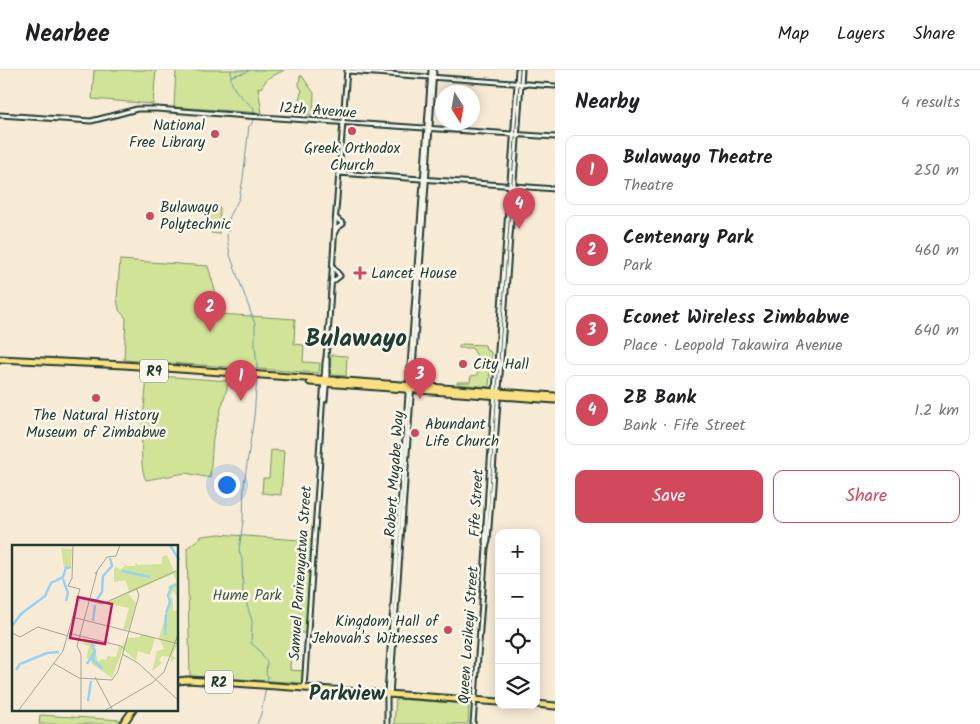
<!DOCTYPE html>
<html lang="en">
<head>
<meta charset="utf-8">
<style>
	body { margin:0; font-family:Kalam,sans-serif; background:#f6f6f6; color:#202124 }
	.controls { position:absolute; right:15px; bottom:15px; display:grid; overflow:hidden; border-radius:10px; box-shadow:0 2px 12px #0003 }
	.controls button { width:45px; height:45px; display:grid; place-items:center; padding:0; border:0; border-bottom:1px solid #e0e0e0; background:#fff; color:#202124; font:25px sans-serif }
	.compass { position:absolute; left:435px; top:15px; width:45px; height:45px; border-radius:50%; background:#fff; box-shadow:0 2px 12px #0003; rotate:169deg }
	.you { position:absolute; left:226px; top:414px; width:18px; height:18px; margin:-12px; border:4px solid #fff; border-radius:50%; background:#1a73e8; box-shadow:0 0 0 8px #1a73e833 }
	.badge { display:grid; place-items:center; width:32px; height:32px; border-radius:50%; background:#d1495b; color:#fff; font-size:16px; font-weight:700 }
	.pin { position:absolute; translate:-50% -41px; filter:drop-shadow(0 1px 2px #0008) }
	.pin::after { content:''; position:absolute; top:26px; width:18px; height:15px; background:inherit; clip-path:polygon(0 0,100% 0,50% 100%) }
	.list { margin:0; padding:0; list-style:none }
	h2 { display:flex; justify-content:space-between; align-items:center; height:65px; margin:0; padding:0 20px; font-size:21px }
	h2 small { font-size:16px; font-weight:400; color:#757577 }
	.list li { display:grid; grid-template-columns:32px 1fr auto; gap:15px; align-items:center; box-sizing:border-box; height:70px; margin:0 10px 10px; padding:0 10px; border:1px solid #e0e0e0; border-radius:10px }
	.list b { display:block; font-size:19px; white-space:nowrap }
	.list p { margin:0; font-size:16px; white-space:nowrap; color:#757577 }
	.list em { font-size:16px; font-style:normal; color:#757577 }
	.actions { display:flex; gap:10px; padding:15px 20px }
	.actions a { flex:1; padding:11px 0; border:1px solid #d1495b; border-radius:10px; text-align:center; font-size:18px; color:#d1495b }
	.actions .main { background:#d1495b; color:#fff }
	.icon { flex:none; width:28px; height:28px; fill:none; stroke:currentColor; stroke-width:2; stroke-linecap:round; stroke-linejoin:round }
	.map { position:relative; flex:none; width:555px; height:654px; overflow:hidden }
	header { display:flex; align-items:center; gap:30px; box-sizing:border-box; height:70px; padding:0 25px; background:#fff; border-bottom:1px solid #e0e0e0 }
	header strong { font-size:24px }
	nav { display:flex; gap:28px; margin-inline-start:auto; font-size:18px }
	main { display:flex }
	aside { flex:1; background:#fff }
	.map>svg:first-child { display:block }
	.green { fill:#d0e397; stroke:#789066 }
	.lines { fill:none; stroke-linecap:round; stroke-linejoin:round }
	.stream { stroke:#6696a8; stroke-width:1 }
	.tertiary-casing { stroke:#1f3d34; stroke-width:7 }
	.secondary-casing { stroke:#1f3d34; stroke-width:7 }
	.trunk-casing { stroke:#1f3d34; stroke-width:9 }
	.tertiary { stroke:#fbf7ec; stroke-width:3 }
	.secondary { stroke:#fbf7ec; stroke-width:3 }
	.trunk { stroke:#fce080; stroke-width:5 }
	.poi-dot { fill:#d1495b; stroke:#fbf7ec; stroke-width:2 }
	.labels { text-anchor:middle; stroke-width:5; stroke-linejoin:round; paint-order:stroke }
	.shield { fill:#fbf7ec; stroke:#61756b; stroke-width:1 }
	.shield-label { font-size:14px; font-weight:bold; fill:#1f3d34 }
	.street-label { font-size:15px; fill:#1f3d34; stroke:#fbf7ec }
	.poi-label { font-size:15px; fill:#1f3d34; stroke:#fbf7ec; text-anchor:start }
	.park-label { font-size:15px; fill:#425e48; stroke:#fbf7ec }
	.district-label { font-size:20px; font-weight:bold; fill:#1f3d34; stroke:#fbf7ec }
	.town-label { font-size:25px; font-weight:bold; fill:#1f3d34; stroke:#fbf7ec }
	.inset-river { fill:none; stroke:#95d2f6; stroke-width:2.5 }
	.inset-road { fill:none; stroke:#a1a595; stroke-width:1 }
	.view { fill:#c2185b; fill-opacity:0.15; stroke:#c2185b; stroke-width:2.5 }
	.inset-edge { fill:none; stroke:#1f3d34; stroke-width:2.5 }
</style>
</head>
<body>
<header>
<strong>Nearbee</strong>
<nav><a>Map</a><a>Layers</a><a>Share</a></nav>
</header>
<main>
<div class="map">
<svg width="555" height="654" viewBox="0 0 555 654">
	<rect width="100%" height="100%" fill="#f8ebd6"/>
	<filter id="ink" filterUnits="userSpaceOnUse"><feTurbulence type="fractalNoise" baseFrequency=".02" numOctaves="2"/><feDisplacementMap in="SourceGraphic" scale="10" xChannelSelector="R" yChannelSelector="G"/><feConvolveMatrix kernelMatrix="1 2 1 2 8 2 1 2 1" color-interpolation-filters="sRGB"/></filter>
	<g filter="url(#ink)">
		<path class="green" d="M94,0H156L153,34L92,29Z
			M176,0H284L267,9L261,18L258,17L262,43L174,37Z
			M300,6H302L314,23L313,45L294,44L302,20L299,16Z
			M207,138H220L219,164L211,163L212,151L207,150Z
			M120,190L208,196L219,234V244L295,249L294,274L304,275L303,292L320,293L319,303L124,290L126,248L119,240L117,228Z
			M463,274L485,275L486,280L491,282V290L487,293V300L490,302L489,317L457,314V312H470L471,306L477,305L479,289L472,278H459V275Z
			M331,285L347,286L346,306L332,305L330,304Z
			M147,305L229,311L213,367L210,408L186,403L146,410C136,394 146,326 147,305Z
			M271,380L284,381L281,425L262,423L263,408H269Z
			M219,464L313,471L306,563H292L290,600L304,601L303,613L190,606L187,478L202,466Z
			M396,629L469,634L468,654H394Z
			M40,645L122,650L120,654H39Z"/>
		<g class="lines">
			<path class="stream" d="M250,0L247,2L231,6C230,20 245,30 254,38L252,54L249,56L243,109L239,129L230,144L227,167L230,185L255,254V277L257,294V303
				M231,6V0
				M257,307L254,347L244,414L243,451L239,481L242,489L243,525L246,532L252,551L251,573L259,580L267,592L266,604L268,606L267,613
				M257,654L261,644L266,617"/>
			<defs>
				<path id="tertiary" d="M347,1L555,16
					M339,103L555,119
					M335,162L337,158L343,154L336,148
					M331,213L340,206L333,197
					M325,330L327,306V289
					M319,390V385L325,293L326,287L329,252L335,154L347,0
					M486,477L485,472L489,406L518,0
					M304,618L320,389
					M473,654L486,478L488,471L522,0"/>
				<path id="secondary" d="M0,45L91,51L111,46L137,39H157L247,46L555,67
					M390,625L434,0
					M387,654V623L394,522L431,0"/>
				<path id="trunk" d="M0,289L124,295L555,326
					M310,312L555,330
					M178,611L187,610L220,612L499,632
					M536,634L555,636
					M123,654L133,640"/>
			</defs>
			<use href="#tertiary" class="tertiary-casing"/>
			<use href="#secondary" class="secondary-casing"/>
			<use href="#trunk" class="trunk-casing"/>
			<use href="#tertiary" class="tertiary"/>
			<use href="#secondary" class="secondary"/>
			<use href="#trunk" class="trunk"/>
		</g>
	</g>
	<g class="poi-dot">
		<circle cx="352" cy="61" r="5"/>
		<circle cx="215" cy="64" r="5"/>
		<circle cx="150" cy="146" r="5"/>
		<path d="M357.5 195.5h5v5h5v5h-5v5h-5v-5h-5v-5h5z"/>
		<circle cx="463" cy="294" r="5"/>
		<circle cx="96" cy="328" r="5"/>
		<circle cx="415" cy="363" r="5"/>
		<circle cx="448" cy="560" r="5"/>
	</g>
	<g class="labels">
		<g class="shield">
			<rect x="140" y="289.5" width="28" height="23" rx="4"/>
			<rect x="205" y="600.5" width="28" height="23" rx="4"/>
		</g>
		<g class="shield-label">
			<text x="154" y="306">R9</text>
			<text x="219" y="617">R2</text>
		</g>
		<g class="street-label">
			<text transform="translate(318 40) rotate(4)" y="5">12th Avenue</text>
			<text transform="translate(394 404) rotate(-86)" y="5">Robert Mugabe Way</text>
			<text transform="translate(476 433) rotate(-87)" y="5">Fife Street</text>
			<text transform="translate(300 503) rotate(-86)" y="5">Samuel Parirenyatwa Street</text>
			<text transform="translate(468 565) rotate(-86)" y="5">Queen Lozikeyi Street</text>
		</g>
		<g class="poi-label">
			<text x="205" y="60" text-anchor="end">National<tspan x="205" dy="17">Free Library</tspan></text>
			<text x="352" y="83" text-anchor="middle">Greek Orthodox<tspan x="352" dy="17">Church</tspan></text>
			<text x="160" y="142">Bulawayo<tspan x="160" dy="17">Polytechnic</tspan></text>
			<text x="371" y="208">Lancet House</text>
			<text x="473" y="299">City Hall</text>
			<text x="96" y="350" text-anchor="middle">The Natural History<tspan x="96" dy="17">Museum of Zimbabwe</tspan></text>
			<text x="425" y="359">Abundant<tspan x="425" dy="17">Life Church</tspan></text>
			<text x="438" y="556" text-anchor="end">Kingdom Hall of<tspan x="438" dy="17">Jehovah's Witnesses</tspan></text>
		</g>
		<g class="park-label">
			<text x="247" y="530">Hume Park</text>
		</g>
		<g class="district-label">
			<text x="347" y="630">Parkview</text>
		</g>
		<g class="town-label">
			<text x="356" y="276">Bulawayo</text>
		</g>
	</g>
	<g transform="translate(12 475)">
		<rect width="166" height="166" fill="#f8ebd6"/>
		<path d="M49,3L60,4L59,22L52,23ZM155,10L162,26L166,24V55L162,46L164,42L158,52L161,53V66L166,65V99L160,110L166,115L162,114L158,118L159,112L150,111L147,115L150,118L140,126L145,106L152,104L147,93L157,57L158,45L155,42L165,37L161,29L116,49L124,58L117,84L111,85L117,63L93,58L117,46L113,35L102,37V24L105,22L108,25L113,21L109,16L115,21H123L124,17L125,20L150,19V12ZM129,89L143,93L138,110L126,106L124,116L111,104L100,133L80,119L77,113L74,114L77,101L70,99L77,95H82L81,100L83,95L87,96L82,102L86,117L90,114L94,115L96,111L104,112L107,101L110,102L115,93L128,92Z" fill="#d0e397"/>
		<path class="inset-river" d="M158,0L167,15M110,26L138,32M51,34L56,48L54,56M84,56L90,47L91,31L100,21L98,13M154,68L158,57L156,50L160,41L165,40M81,76L83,60M0,81L9,69L33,51L39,38L51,32L54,23L59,22M153,90L154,69M83,107L81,115L91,124M75,119L83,106L79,97M4,125L8,119L35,108L47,107M76,156L79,136"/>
		<path class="inset-road" d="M83,29L95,12L104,11L108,0M60,33L56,41L68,44L65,54M60,34L61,0M66,53L90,59L164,26M60,72L167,99M0,88L8,92L26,82L56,91M56,88L109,101L112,104M65,101L85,27M65,101L69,109V166M110,109L126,118L167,156M41,118L67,133L100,135L106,126L117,86L127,50L124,43M83,132L101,166M6,166L51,106L66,53M92,166L140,138L152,127L167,87"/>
		<path class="view" d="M66,52L100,59L93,99L58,93Z"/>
		<rect width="166" height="166" class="inset-edge"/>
	</g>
</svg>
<div class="controls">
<button>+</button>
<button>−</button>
<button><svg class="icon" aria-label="locate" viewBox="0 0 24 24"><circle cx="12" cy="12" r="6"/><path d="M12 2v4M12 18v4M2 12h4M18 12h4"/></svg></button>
<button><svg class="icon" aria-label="layers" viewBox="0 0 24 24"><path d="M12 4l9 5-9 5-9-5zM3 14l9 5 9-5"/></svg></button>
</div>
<svg class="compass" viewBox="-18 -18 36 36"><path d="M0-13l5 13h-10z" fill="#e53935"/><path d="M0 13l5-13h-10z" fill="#757577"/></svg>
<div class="you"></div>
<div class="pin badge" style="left:241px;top:331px">1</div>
<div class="pin badge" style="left:210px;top:262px">2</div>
<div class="pin badge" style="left:420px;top:329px">3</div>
<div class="pin badge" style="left:519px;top:159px">4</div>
</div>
<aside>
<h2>Nearby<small>4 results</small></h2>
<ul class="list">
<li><span class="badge">1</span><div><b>Bulawayo Theatre</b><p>Theatre</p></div><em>250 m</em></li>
<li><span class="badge">2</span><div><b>Centenary Park</b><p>Park</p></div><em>460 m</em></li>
<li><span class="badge">3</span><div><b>Econet Wireless Zimbabwe</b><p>Place · Leopold Takawira Avenue</p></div><em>640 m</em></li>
<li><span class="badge">4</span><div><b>ZB Bank</b><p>Bank · Fife Street</p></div><em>1.2 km</em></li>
</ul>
<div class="actions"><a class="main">Save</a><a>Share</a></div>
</aside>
</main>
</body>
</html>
